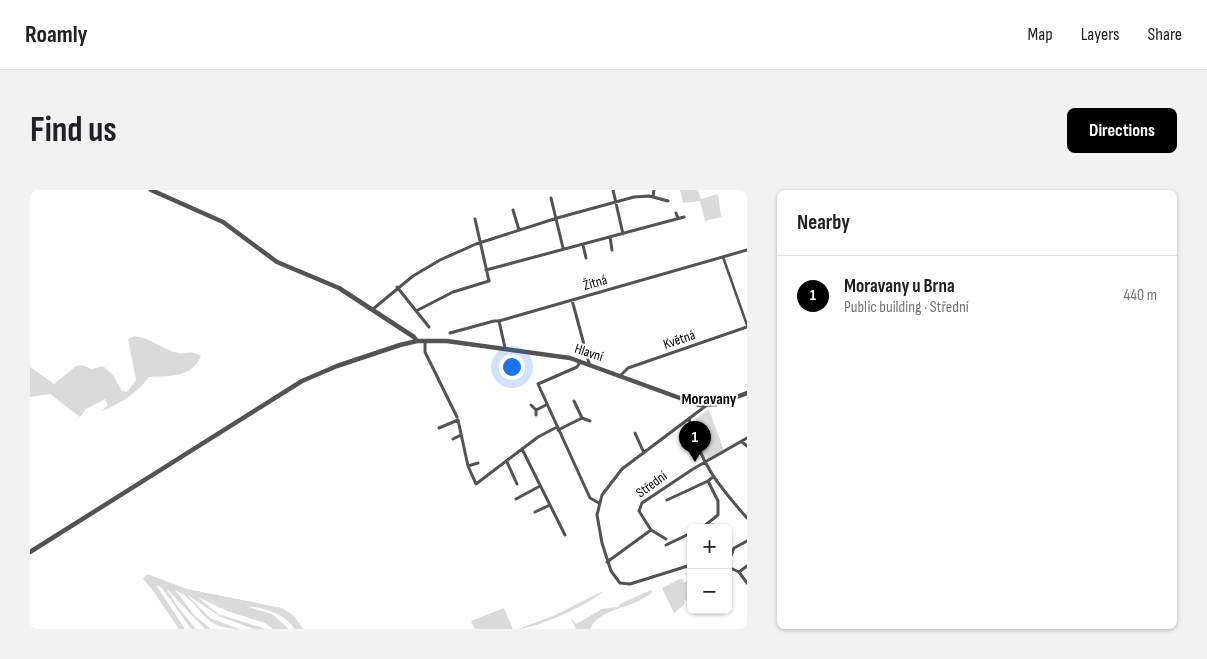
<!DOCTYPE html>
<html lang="en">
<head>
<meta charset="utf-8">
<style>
	body { margin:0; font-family:"Sofia Sans Condensed",sans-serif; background:#f2f2f2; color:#202124 }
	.controls { position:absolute; right:15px; bottom:15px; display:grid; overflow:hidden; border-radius:8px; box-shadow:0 1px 4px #0004 }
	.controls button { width:45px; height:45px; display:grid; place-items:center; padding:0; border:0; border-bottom:1px solid #e0e0e0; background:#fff; color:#202124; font:25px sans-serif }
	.you { position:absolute; left:481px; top:176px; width:18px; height:18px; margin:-12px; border:4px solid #fff; border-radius:50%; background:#1a73e8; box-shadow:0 0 0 8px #1a73e833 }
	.badge { display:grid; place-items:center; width:32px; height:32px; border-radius:50%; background:#000; color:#fff; font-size:16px; font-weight:700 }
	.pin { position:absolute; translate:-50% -41px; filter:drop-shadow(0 1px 2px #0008) }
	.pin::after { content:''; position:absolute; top:26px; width:18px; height:15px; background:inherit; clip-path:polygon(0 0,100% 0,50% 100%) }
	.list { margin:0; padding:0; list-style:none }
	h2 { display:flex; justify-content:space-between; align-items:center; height:65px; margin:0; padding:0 20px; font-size:21px }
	h2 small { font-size:16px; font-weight:400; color:#757577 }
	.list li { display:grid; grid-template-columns:32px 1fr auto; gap:15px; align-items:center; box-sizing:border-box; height:80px; padding:0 20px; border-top:1px solid #e0e0e0 }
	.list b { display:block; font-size:19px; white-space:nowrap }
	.list p { margin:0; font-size:16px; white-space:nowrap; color:#757577 }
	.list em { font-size:16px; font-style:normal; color:#757577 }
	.map { position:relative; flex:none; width:717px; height:439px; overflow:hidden; border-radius:8px }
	header { display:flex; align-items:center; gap:30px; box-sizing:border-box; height:70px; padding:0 25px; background:#fff; border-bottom:1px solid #e0e0e0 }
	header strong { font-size:24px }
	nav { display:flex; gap:28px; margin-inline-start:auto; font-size:18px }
	.intro { display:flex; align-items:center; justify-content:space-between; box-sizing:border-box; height:120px; padding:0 30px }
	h1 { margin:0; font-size:35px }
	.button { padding:12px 22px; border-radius:8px; background:#000; color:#fff; font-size:18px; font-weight:700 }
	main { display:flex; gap:30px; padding:0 30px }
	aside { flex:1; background:#fff; border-radius:8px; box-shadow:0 1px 4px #0004 }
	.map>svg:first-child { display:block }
	.green { fill:#dadada }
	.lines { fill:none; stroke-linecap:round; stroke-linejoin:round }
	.pedestrian { stroke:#535353; stroke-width:2.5 }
	.minor { stroke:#535353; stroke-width:3 }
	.tertiary { stroke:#535353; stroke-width:4.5 }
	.labels { text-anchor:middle; stroke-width:4; stroke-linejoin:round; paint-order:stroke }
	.street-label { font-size:14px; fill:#000; stroke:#fff }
	.quarter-label { font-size:16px; font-weight:bold; fill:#000; stroke:#fff }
</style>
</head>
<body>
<header>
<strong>Roamly</strong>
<nav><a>Map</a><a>Layers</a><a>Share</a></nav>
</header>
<div class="intro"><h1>Find us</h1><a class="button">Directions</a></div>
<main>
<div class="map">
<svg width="717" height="439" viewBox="0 0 717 439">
	<rect width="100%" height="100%" fill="#fff"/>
	<path class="green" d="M650,0H668L671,9L688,4L691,27L675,31L670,11L653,13Z
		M104,146C122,148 133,160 148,163C159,164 160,160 171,166C162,188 139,186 119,187C108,202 89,215 71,221L78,215L75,209L56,219L50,227L20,204L0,207V177L24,194L46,176L52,175L62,179L73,176L83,185L92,201L97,202L106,190L98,149Z
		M679,220L694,260L678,270C671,263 661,243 664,233C666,227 674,222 679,220Z
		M117,384L157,399L252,418L264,426L273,439H265C252,422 235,418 215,416L242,424L259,439H243L235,433L197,421L168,407L188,424L236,439H224L191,427L156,404L180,428L209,439C169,439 173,412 145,400L165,426L181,439H175L136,398L148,417L166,439H161L132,398L126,395L155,439H149L121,398L113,389Z
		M652,388L654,393L661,389V411L658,413L654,409L655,414L644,423L632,398Z
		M621,400L622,403C616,406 610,411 604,413C589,419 567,423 560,439H546L540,427L546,434L572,419L588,417L590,414Z
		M573,401C563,413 505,439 488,439L523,426Z
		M474,418L483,439H445L441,431Z"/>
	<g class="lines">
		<path class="pedestrian" d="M693,67L717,135"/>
		<path class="minor" d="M583,0L593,44
			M623,7L624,0
			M521,8L533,58
			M483,20L489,40
			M646,23L648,28
			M580,47L582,60
			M553,55L556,68
			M456,80L654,27
			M367,97L399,137
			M542,110L559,173
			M343,119L383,86L410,70L446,54L527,28L604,7L619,6L638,11
			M386,121L423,102L459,91L445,29
			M420,143L464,131H469
			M395,151V162L427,227
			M475,158L469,131L717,60
			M550,172L547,177L508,194L560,308L569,313
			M591,185L598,178L717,137
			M501,215L506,220
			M506,225V220L516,215
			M552,228L560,231
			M659,229C671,274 687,294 717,328
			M409,238L428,230L438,276L446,294L508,247L527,237
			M528,240L552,228L544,211
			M605,243L614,263
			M423,249L431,245
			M712,252L717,256
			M492,259L535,345
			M477,272L487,294
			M438,276L448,273
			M486,309L510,296
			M637,310L678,291
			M505,322L520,315
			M673,337L688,325V311L678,291L683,287
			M675,337L683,335
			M621,340L636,349
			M636,355L661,343
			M577,372L621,340L609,321L612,313L663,279L717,248
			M698,373L704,358L717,351
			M661,375L600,394L590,393L581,381L572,353L567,325L572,305L592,279L677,215
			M698,377L709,382L717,393
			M709,382L717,376"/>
		<path class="tertiary" d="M121,0L193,32L247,72L309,98L384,147L387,151
			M0,362L272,191L307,176L370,155L387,151H417L540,168L669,215L687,214L717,203"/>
	</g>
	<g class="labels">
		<g class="street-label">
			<text transform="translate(565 92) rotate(-16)" y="5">Žitná</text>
			<text transform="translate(649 149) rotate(-19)" y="5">Květná</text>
			<text transform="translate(559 162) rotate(18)" y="5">Hlavní</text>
			<text transform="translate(621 294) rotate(-36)" y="5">Střední</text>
		</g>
		<g class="quarter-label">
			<text x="679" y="214">Moravany</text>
		</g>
	</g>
</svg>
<div class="controls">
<button>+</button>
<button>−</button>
</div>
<div class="you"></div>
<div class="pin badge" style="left:665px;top:272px">1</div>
</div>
<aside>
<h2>Nearby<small></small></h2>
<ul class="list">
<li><span class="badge">1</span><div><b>Moravany u Brna</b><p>Public building · Střední</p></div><em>440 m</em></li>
</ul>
</aside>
</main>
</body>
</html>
